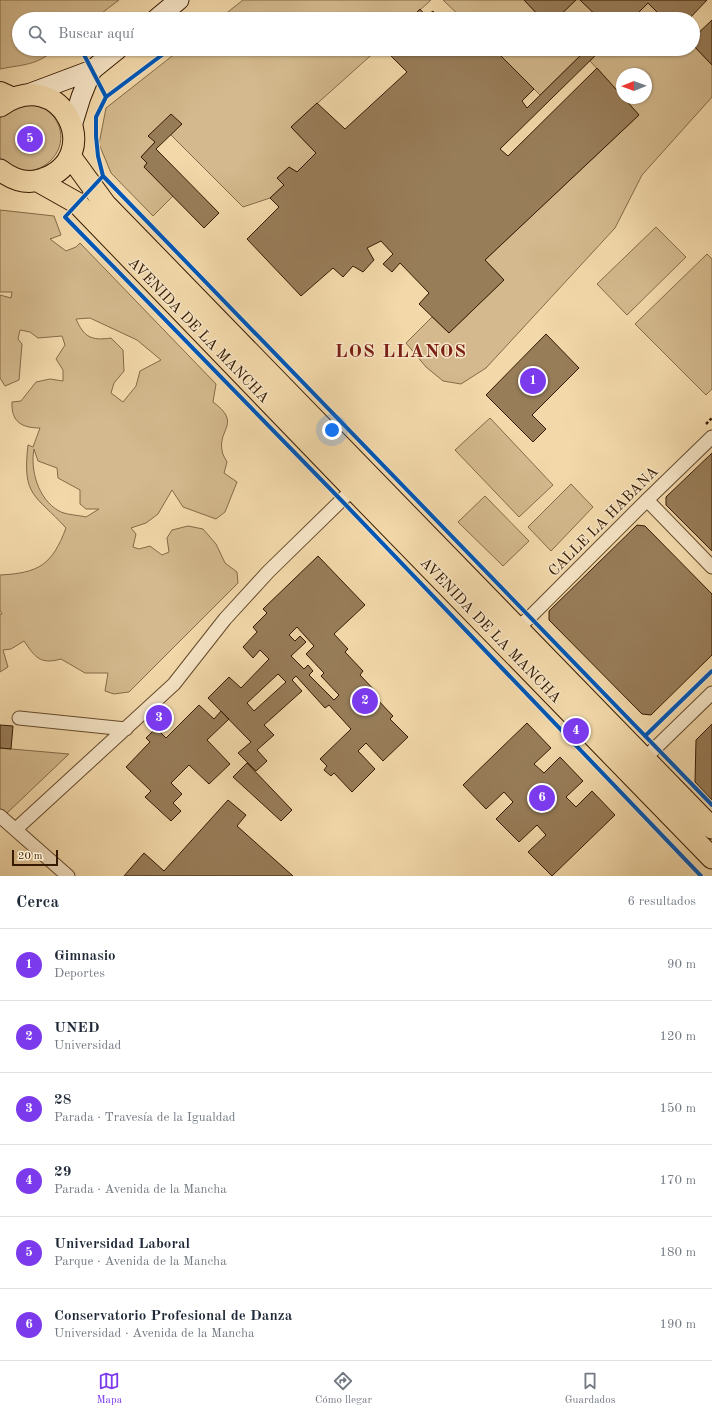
<!DOCTYPE html>
<html lang="es">
<head>
<meta charset="utf-8">
<style>
	body { margin:0; font-family:"Old Standard TT",serif; background:#f6f6f7; color:#1f2937 }
	.compass { position:absolute; left:616px; top:68px; width:36px; height:36px; border-radius:50%; background:#fff; box-shadow:0 1px 3px #0004; rotate:269deg }
	.scale { position:absolute; left:12px; bottom:10px; width:46px; box-sizing:border-box; padding-left:4px; border:2px solid #351a01; border-top:0; font-size:11px; line-height:14px; white-space:nowrap; color:#351a01; -webkit-text-stroke:3px #f7e6c8; paint-order:stroke }
	.you { position:absolute; left:332px; top:430px; width:14px; height:14px; margin:-10px; border:3px solid #fff; border-radius:50%; background:#1a73e8; box-shadow:0 0 0 6px #1a73e833 }
	.badge { display:grid; place-items:center; width:26px; height:26px; border-radius:50%; background:#7c3aed; color:#fff; font-size:13px; font-weight:700 }
	.pin { position:absolute; translate:-50% -50%; border:2px solid #fff; box-shadow:0 1px 4px #0006 }
	.list { margin:0; padding:0; list-style:none }
	h2 { display:flex; justify-content:space-between; align-items:center; height:52px; margin:0; padding:0 16px; font-size:17px }
	h2 small { font-size:13px; font-weight:400; color:#747a83 }
	.list li { display:grid; grid-template-columns:26px 1fr auto; gap:12px; align-items:center; box-sizing:border-box; height:72px; padding:0 16px; border-top:1px solid #e0e1e3 }
	.list b { display:block; font-size:15px; white-space:nowrap }
	.list p { margin:0; font-size:13px; white-space:nowrap; color:#747a83 }
	.list em { font-size:13px; font-style:normal; color:#747a83 }
	.icon { flex:none; width:22px; height:22px; fill:none; stroke:currentColor; stroke-width:2; stroke-linecap:round; stroke-linejoin:round }
	.map { position:relative; flex:none; width:712px; height:876px; overflow:hidden }
	.search { position:absolute; background:#fff; box-shadow:0 1px 3px #0004; left:12px; right:12px; top:12px; height:44px; display:flex; align-items:center; gap:10px; box-sizing:border-box; padding:0 14px; border-radius:22px; color:#747a83; font-size:15px }
	.sheet { height:484px; background:#fff }
	nav { display:flex; justify-content:space-around; align-items:center; box-sizing:border-box; height:56px; border-top:1px solid #e0e1e3; background:#fff; font-size:11px; color:#747a83 }
	nav a { display:grid; justify-items:center; gap:2px }
	nav .on { color:#7c3aed }
	.map>svg:first-child { display:block }
	.green { fill:#d3b98d; stroke:#846a47; fill-rule:evenodd }
	.building { fill:#987d59; stroke:#351a01; fill-rule:evenodd }
	.lines { fill:none; stroke-linecap:round; stroke-linejoin:round }
	.minor-casing { stroke:#644a2b; stroke-width:15 }
	.secondary-casing { stroke:#351a01; stroke-width:21 }
	.primary-casing { stroke:#351a01; stroke-width:23 }
	.motorway-casing { stroke:#351a01; stroke-width:24 }
	.path { stroke:#351a01; stroke-width:2.5; stroke-dasharray:3 2; stroke-linecap:butt }
	.minor { stroke:#f7e6c8; stroke-width:13 }
	.secondary { stroke:#f7e6c8; stroke-width:19 }
	.primary { stroke:#f3d9aa; stroke-width:21 }
	.motorway { stroke:#f3d9aa; stroke-width:22 }
	.cycleway-casing { stroke:#f7e6c8; stroke-width:6 }
	.cycleway { stroke:#0057b8; stroke-width:4 }
	.labels { text-anchor:middle; stroke-width:3; stroke-linejoin:round; paint-order:stroke }
	.street-label { font-size:15px; fill:#351a01; stroke:#f7e6c8 }
	.district-label { font-size:19px; font-weight:bold; letter-spacing:1px; fill:#7a1f14; stroke:#f7e6c8 }
</style>
</head>
<body>
<div class="map">
<svg width="712" height="876" viewBox="0 0 712 876">
	<rect width="100%" height="100%" fill="#f3d9aa"/>
	<filter id="stains"><feTurbulence type="fractalNoise" baseFrequency=".005" numOctaves="4"/><feColorMatrix values="0 0 0 0 .2 0 0 0 0 .09 0 0 0 0 .02 0 0 0 .5 -.17"/></filter>
	<radialGradient id="worn" r=".72"><stop offset=".6" stop-color="#630" stop-opacity="0"/><stop offset="1" stop-color="#630" stop-opacity=".3"/></radialGradient>
	<path class="green" d="M0,0H119L94,19H19V49H56C35,66 25,64 0,69Z
		M243,0H431L410,19H219Z
		M443,0H524L542,19H463Z
		M576,0H580L600,19H556Z
		M648,3L664,19H632Z
		M693,45L712,65V97L642,175L615,228L486,368L461,384L443,381L426,367L406,343L432,317L449,333L504,280L485,260L639,115L624,98H646V74H622V96L590,61L602,49H693Z
		M181,49H378L291,127L316,153L297,172L289,167L277,178L284,185L270,198L243,207L170,134L155,142L141,157L147,163L144,167L173,196L153,216L111,173L99,144L106,108Z
		M494,49H587L540,95Z
		M17,105C24,105 32,105 39,106C44,107 50,113 54,117C80,153 26,193 0,157V118L6,110Z
		M0,210L54,216L61,235L50,239L66,251L76,247L80,243L216,384L213,402C242,423 218,429 222,450C222,454 225,458 227,462L224,473L237,482L225,512L216,519L183,507L172,490L158,514L146,523L131,528L136,534L133,547L139,549L150,546L162,555L169,552L167,538L172,530L188,526L203,529L216,544L225,563L237,572L238,583L129,692L114,694L105,691L108,673H85L61,659C40,665 35,657 24,641L11,649L3,650L8,667L0,672V614H2L0,610V575C39,573 52,565 66,528C35,494 22,497 28,445L33,447L40,428C22,428 11,422 12,402L21,401L36,382L50,379L63,381V370L56,359L65,345L62,336L38,338L30,332L20,330L18,339L22,344L19,380L5,386L0,378V295L11,298L12,292H0ZM90,318L137,340L161,360L140,371L136,386L123,402L111,393L114,383L124,371L123,350L111,338C91,341 84,337 76,319ZM34,449L38,461L57,468L58,478L80,490V504L86,509H99L86,517C78,515 66,515 59,511C38,499 30,470 34,449Z
		M656,227L686,257L627,315L597,284Z
		M707,254L712,259V389L706,395L635,324Z
		M490,418L553,485L519,517L455,450Z
		M571,484L593,507L551,551L528,527Z
		M485,496L529,541L503,566L458,522Z
		M0,748L69,754L6,814L0,809Z"/>
	<path class="building" d="M524,0H576L556,19H542Z
		M580,0H707L689,19H664L648,3L632,19H600Z
		M420,9L426,16L433,11L440,19H410Z
		M712,20V65L693,45V38Z
		M384,49H494L534,89L522,101L527,108L587,49H602L500,149L508,156L597,68L622,96V98H624L639,115L485,260L504,280L449,333L419,304L429,293L400,263L392,272L383,264L393,254L381,241L367,248L374,260L363,272L353,266L343,277L333,268L301,296L247,239L279,207L270,198L284,185L277,178L289,167L297,172L316,153L291,127L317,103L345,129L407,72Z
		M171,114L182,124L156,149L219,213L204,228L144,167L147,163L141,157L155,142L148,136Z
		M546,334L579,368L532,415L546,429L533,442L486,395Z
		M712,453V551L666,505V497Z
		M637,525L645,526L712,594V655L651,715L642,714L549,620V611Z
		M318,556L365,605L334,634L348,649L345,652L363,671L360,675L378,694L375,697L393,716L390,719L408,737L383,761L366,743L358,751L375,769L352,792L334,773L331,776L324,770L327,766L320,759L351,729L329,705L325,708L296,676L292,680L302,691L264,725L274,735L257,750L267,761L256,771L238,753L251,742L208,698L229,677L241,688L269,659L260,650L253,658L243,647L257,632L253,627L267,613L263,609ZM297,627L314,646L306,654L324,673L321,676L339,695L334,700L309,675L313,671L308,665L304,669L291,656L306,642L300,636L295,641L289,635ZM278,674L286,682L254,711L247,703Z
		M199,705L214,719L221,711L229,719L207,740L230,764L209,784L189,765L171,783L182,794L173,803L181,811L171,821L145,797L151,791L126,767L150,742L146,738L156,728L166,738Z
		M527,723L551,748L534,764L544,773L560,757L583,781L566,797L576,807L592,791L615,815L552,876L528,852L546,835L537,825L519,842L496,819L513,802L504,792L486,809L463,785Z
		M712,724V800L695,782L696,740Z
		M0,725L13,726L11,749L0,748Z
		M247,763L292,810L281,821L233,777Z
		M228,800L246,815L237,826L293,876H124L144,853L164,871Z"/>
	<g class="lines">
		<defs>
			<path id="minor" d="M647,500L712,567
				M517,628L529,618L647,500L712,437
				M19,718L126,729
				M640,763L712,693
				M0,816L68,876
				M16,829L174,684L225,619L268,572L357,485"/>
			<path id="secondary" d="M156,19L179,0
				M28,94L92,70L118,49
				M72,126L81,97L92,70"/>
			<path id="primary" d="M0,106C62,63 106,157 43,179C27,185 13,180 0,170
				M70,156L105,204L712,828
				M38,181L77,203L353,489L712,858"/>
			<path id="motorway" d="M0,93L11,98"/>
		</defs>
		<use href="#minor" class="minor-casing"/>
		<use href="#secondary" class="secondary-casing"/>
		<use href="#primary" class="primary-casing"/>
		<use href="#motorway" class="motorway-casing"/>
		<path class="path" d="M706,424L712,418"/>
		<use href="#minor" class="minor"/>
		<use href="#secondary" class="secondary"/>
		<use href="#primary" class="primary"/>
		<use href="#motorway" class="motorway"/>
		<defs>
			<path id="cycleway" d="M81,49L106,97
				M170,49L106,97L96,117V136L98,156L103,176L712,805
				M103,176L65,217L342,501L701,876
				M645,736L712,671"/>
		</defs>
		<use href="#cycleway" class="cycleway-casing"/>
		<use href="#cycleway" class="cycleway"/>
	</g>
	<g class="labels">
		<g class="street-label">
			<text transform="translate(199 330) rotate(46)" y="5">AVENIDA DE LA MANCHA</text>
			<text transform="translate(603 521) rotate(-45)" y="5">CALLE LA HABANA</text>
			<text transform="translate(491 630) rotate(46)" y="5">AVENIDA DE LA MANCHA</text>
		</g>
		<g class="district-label">
			<text x="401" y="357">LOS LLANOS</text>
		</g>
	</g>
	<rect width="100%" height="100%" filter="url(#stains)"/>
	<rect width="100%" height="100%" fill="url(#worn)"/>
</svg>
<svg class="compass" viewBox="-18 -18 36 36"><path d="M0-13l5 13h-10z" fill="#e53935"/><path d="M0 13l5-13h-10z" fill="#747a83"/></svg>
<div class="scale">20 m</div>
<div class="you"></div>
<div class="pin badge" style="left:533px;top:381px">1</div>
<div class="pin badge" style="left:365px;top:701px">2</div>
<div class="pin badge" style="left:159px;top:718px">3</div>
<div class="pin badge" style="left:576px;top:731px">4</div>
<div class="pin badge" style="left:30px;top:139px">5</div>
<div class="pin badge" style="left:542px;top:798px">6</div>
<div class="search"><svg class="icon" aria-label="search" viewBox="0 0 24 24"><circle cx="10" cy="10" r="6"/><path d="M15 15l6 6"/></svg>Buscar aquí</div>
</div>
<section class="sheet">
<h2>Cerca<small>6 resultados</small></h2>
<ul class="list">
<li><span class="badge">1</span><div><b>Gimnasio</b><p>Deportes</p></div><em>90 m</em></li>
<li><span class="badge">2</span><div><b>UNED</b><p>Universidad</p></div><em>120 m</em></li>
<li><span class="badge">3</span><div><b>28</b><p>Parada · Travesía de la Igualdad</p></div><em>150 m</em></li>
<li><span class="badge">4</span><div><b>29</b><p>Parada · Avenida de la Mancha</p></div><em>170 m</em></li>
<li><span class="badge">5</span><div><b>Universidad Laboral</b><p>Parque · Avenida de la Mancha</p></div><em>180 m</em></li>
<li><span class="badge">6</span><div><b>Conservatorio Profesional de Danza</b><p>Universidad · Avenida de la Mancha</p></div><em>190 m</em></li>
</ul>
</section>
<nav>
<a class="on"><svg class="icon" aria-label="map" viewBox="0 0 24 24"><path d="M3 6l6-2 6 2 6-2v14l-6 2-6-2-6 2zM9 4v14M15 6v14"/></svg>Mapa</a>
<a><svg class="icon" aria-label="directions" viewBox="0 0 24 24"><path d="M12 3l9 9-9 9-9-9zM9 14v-3h6M13 9l2 2-2 2"/></svg>Cómo llegar</a>
<a><svg class="icon" aria-label="saved" viewBox="0 0 24 24"><path d="M7 4h10v16l-5-4-5 4z"/></svg>Guardados</a>
</nav>
</body>
</html>
